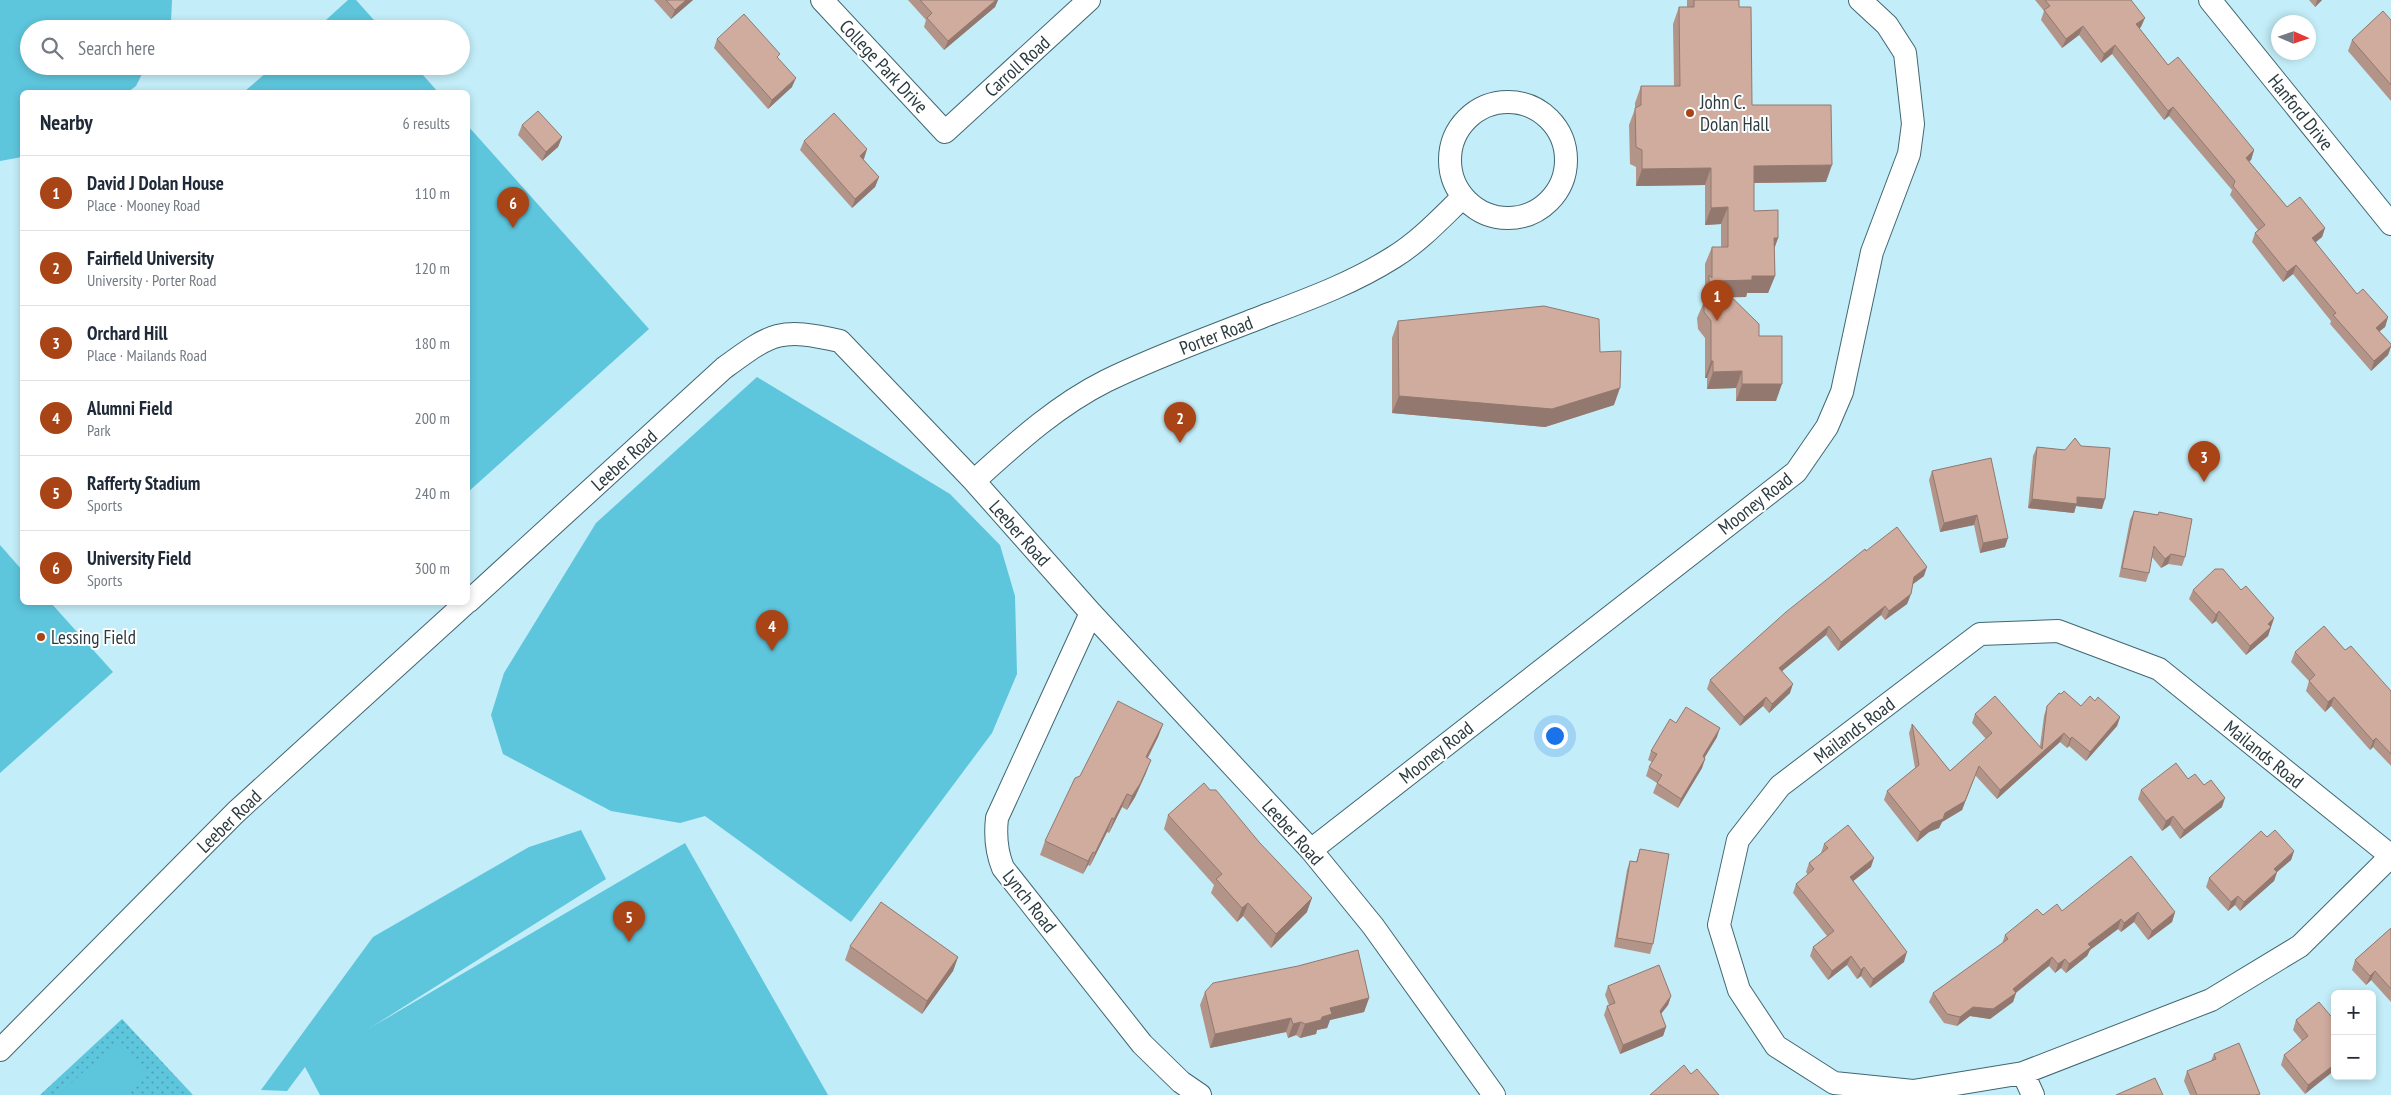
<!DOCTYPE html>
<html lang="en">
<head>
<meta charset="utf-8">
<style>
	body { margin:0; font-family:"PT Sans Narrow",sans-serif; background:#f6f6f7; color:#1f2937 }
	.controls { position:absolute; right:15px; bottom:15px; display:grid; overflow:hidden; border-radius:8px; box-shadow:0 2px 8px #0003 }
	.controls button { width:45px; height:45px; display:grid; place-items:center; padding:0; border:0; border-bottom:1px solid #e0e1e3; background:#fff; color:#1f2937; font:25px sans-serif }
	.compass { position:absolute; left:2271px; top:15px; width:45px; height:45px; border-radius:50%; background:#fff; box-shadow:0 2px 8px #0003; rotate:93deg }
	.you { position:absolute; left:1554px; top:735px; width:18px; height:18px; margin:-12px; border:4px solid #fff; border-radius:50%; background:#1a73e8; box-shadow:0 0 0 8px #1a73e833 }
	.badge { display:grid; place-items:center; width:32px; height:32px; border-radius:50%; background:#a94417; color:#fff; font-size:16px; font-weight:700 }
	.pin { position:absolute; translate:-50% -41px; filter:drop-shadow(0 1px 2px #0008) }
	.pin::after { content:''; position:absolute; top:26px; width:18px; height:15px; background:inherit; clip-path:polygon(0 0,100% 0,50% 100%) }
	.list { margin:0; padding:0; list-style:none }
	h2 { display:flex; justify-content:space-between; align-items:center; height:65px; margin:0; padding:0 20px; font-size:21px }
	h2 small { font-size:16px; font-weight:400; color:#747a83 }
	.list li { display:grid; grid-template-columns:32px 1fr auto; gap:15px; align-items:center; box-sizing:border-box; height:75px; padding:0 20px; border-top:1px solid #e0e1e3 }
	.list b { display:block; font-size:19px; white-space:nowrap }
	.list p { margin:0; font-size:16px; white-space:nowrap; color:#747a83 }
	.list em { font-size:16px; font-style:normal; color:#747a83 }
	.icon { flex:none; width:28px; height:28px; fill:none; stroke:currentColor; stroke-width:2; stroke-linecap:round; stroke-linejoin:round }
	.map { position:relative; flex:none; width:2391px; height:1095px; overflow:hidden }
	.search { position:absolute; background:#fff; box-shadow:0 2px 8px #0003; left:20px; top:20px; width:450px; height:55px; display:flex; align-items:center; gap:12px; box-sizing:border-box; padding:0 18px; border-radius:28px; color:#747a83; font-size:19px }
	.panel { position:absolute; background:#fff; box-shadow:0 2px 8px #0003; left:20px; top:90px; width:450px; height:515px; border-radius:8px }
	.map>svg:first-child { display:block }
	.green { fill:url(#green-dots) }
	.pitch { fill:#5dc5dc }
	.lines { fill:none; stroke-linecap:round; stroke-linejoin:round }
	.street-casing { stroke:#416771; stroke-width:24 }
	.street { stroke:#fff; stroke-width:22 }
	.wall { fill:#b39489 }
	.shaded-wall { fill:#92786f }
	.building { fill:#d0ac9f; stroke:#92786f }
	.poi-dot { fill:#a94417; stroke:#fff; stroke-width:2 }
	.labels { text-anchor:middle; stroke-width:4; stroke-linejoin:round; paint-order:stroke }
	.street-label { font-size:19px; fill:#2b3b40; stroke:#fff }
	.poi-label { font-size:19px; fill:#2b3b40; stroke:#fff; text-anchor:start }
</style>
</head>
<body>
<div class="map">
<svg width="2391" height="1095" viewBox="0 0 2391 1095">
	<defs>
		<pattern id="green-dots" width="8" height="8" patternUnits="userSpaceOnUse" patternTransform="scale(1.25)"><rect width="8" height="8" fill="#5dc5dc"/><path d="M2 2h.1M6 6h.1" fill="none" stroke="#4da1b4" stroke-width="1.8" stroke-linecap="round"/></pattern>
	</defs>
	<rect width="100%" height="100%" fill="#c3edf8"/>
	<path class="green" d="M122,1019L193,1095H40Z"/>
	<path class="pitch" d="M0,0H172L171,22L167,29H29V66H146L136,86L128,92H22V157L0,161Z
		M348,0H356L382,29H316Z
		M274,66H415L438,92H244Z
		M468,126L649,329L468,492Z
		M757,377L950,494L1000,545L1015,596L1017,674L992,733L851,922L705,816L680,823L611,811L503,754L491,715L504,673L596,523Z
		M0,545L22,570V602L51,603L113,672L0,773Z
		M581,830L606,879L370,1028L685,843L828,1095H320L305,1067L287,1091L261,1090L373,937L529,847Z
		M117,1042L146,1075L123,1095H58Z"/>
	<g class="lines">
		<defs>
			<path id="street" d="M822,0L945,132L1089,0
				M2210,0L2391,224
				M1450 160a58 58 0 1 1 116 0a58 58 0 1 1-116 0Z
				M974,481C1015,444 1056,406 1106,381C1157,356 1211,337 1264,316C1309,299 1353,283 1394,257C1420,241 1441,218 1463,197
				M468,602L724,368C772,333 779,327 840,341L974,481L1091,613L1311,850L1373,926L1494,1095
				M1091,613L997,818C995,836 996,851 1003,868L1142,1044L1181,1082L1200,1095
				M2058,631L2159,669L2391,856L2300,946L2211,1000L2023,1073L1913,1091L1834,1083L1776,1046L1739,990L1719,925L1738,840L1780,786L1980,634Z
				M1311,850L1796,472L1827,427L1842,392L1872,252L1909,154L1913,124L1905,53L1887,25L1860,0
				M0,1050L236,812L467,602
				M2023,1073L2033,1095"/>
		</defs>
		<use href="#street" class="street-casing"/>
		<use href="#street" class="street"/>
	</g>
	<path class="wall" d="M654,0H693L671,19Z
		M908,0H998L995,7L944,50L924,27L926,20Z
		M1687,0H1739V7L1752,105L1826,182L1754,183V211L1778,238L1774,249L1775,276L1768,293H1747L1746,297H1732L1759,336L1776,401H1736V388L1707,389V378H1705V338L1698,329L1697,318L1703,304V292L1705,284V264L1712,247H1721V224L1705,225V185L1636,186V167L1630,164L1629,125L1635,109V103L1641,86H1674L1673,24L1679,7H1687Z
		M2035,0H2131L2141,27L2139,28L2168,65L2254,150L2251,160L2249,161L2287,207L2325,228L2322,237L2315,242L2357,294L2388,317L2385,327L2379,331L2391,344V347L2388,355L2371,371L2330,324L2331,321L2293,274L2283,282L2252,242L2255,233L2258,230L2230,195L2232,190L2169,116L2164,120L2112,54L2101,63L2079,35L2062,48L2041,20L2044,11Z
		M2309,0H2322L2315,7Z
		M2391,20V101L2348,51L2352,40Z
		M717,39L792,87L768,109L714,48Z
		M522,125L562,137L558,147L542,161L518,135Z
		M804,141L867,149L863,159L879,177L875,187L852,208L800,150Z
		M1398,321L1600,352L1614,405L1545,427L1392,413V338Z
		M2037,447L2065,450L2102,509L2076,506L2074,513L2028,508L2033,456Z
		M1991,458L2005,547L1980,553L1974,525L1940,532L1929,480L1932,471Z
		M2134,511L2158,515L2159,512L2185,557L2182,566L2168,564L2161,568L2152,557L2149,573L2146,582L2119,577L2130,520Z
		M1866,551L1924,576L1912,585L1911,594L1907,604L1885,620L1881,615L1838,651L1826,635L1782,671L1790,693L1769,713L1763,706L1740,726L1707,689L1710,680Z
		M2193,590H2241L2274,618L2268,636L2246,655L2216,621L2212,624L2189,599Z
		M2345,650L2391,691V766L2373,747L2370,750L2331,706L2325,712L2306,691L2309,681L2291,662L2295,652Z
		M2061,694L2081,706L2095,701L2120,717L2117,726L2086,761L2069,746L2067,748L2060,742L1997,799L1975,775L1962,810L1942,822L1939,828L1929,832L1917,842L1884,800L1887,791L1915,768L1909,733L1912,724L1950,771L1986,739L1972,723L1975,714L2040,746L2044,716L2047,706Z
		M1676,723L1717,737L1705,757V759L1702,768L1678,808L1653,793L1657,783L1646,776L1649,767L1652,762L1648,760L1651,751Z
		M1163,724L1158,737L1148,758L1146,773L1135,797L1127,810L1122,807L1109,833L1107,832L1090,866L1088,865L1083,874L1040,855L1045,841L1080,776Z
		M2188,779L2222,807L2180,839L2170,825L2162,831L2138,799L2141,790Z
		M1168,815L1307,912L1271,948L1243,916L1237,922L1211,893L1214,885L1164,829Z
		M1824,844L1871,867L1853,881L1904,962L1870,988L1861,976L1857,979L1847,965L1828,980L1810,956L1813,947L1827,936L1793,893L1796,884L1808,875L1806,872L1809,863L1821,853Z
		M1640,849L1653,944L1650,954L1614,947L1627,870L1630,861L1636,862Z
		M2294,851L2291,860L2277,872L2274,881L2240,911L2235,905L2228,911L2206,887L2209,878Z
		M2062,911L2175,912L2172,922L2148,940L2134,922L2121,932L2118,929L2090,950L2087,956L2066,973L2061,968L2055,973L2049,966L2016,993L2013,1002L1990,1019L1970,1016L1957,1026L1944,1023L1929,1002L1933,993L2002,944L2005,935L2043,915Z
		M2391,928V1002L2371,980L2366,985L2352,970L2355,960Z
		M850,946L958,957L953,971L922,1014L845,960Z
		M1608,986L1671,996L1668,1005L1661,1014L1666,1027L1663,1036L1620,1054L1604,1015L1607,1006L1609,1005L1605,995Z
		M1205,992L1369,998L1364,1012L1330,1020L1327,1028L1317,1030L1316,1034L1300,1038L1296,1035L1288,1038L1286,1032L1210,1048L1200,1005Z
		M2296,1020L2335,1021L2305,1094L2281,1065L2284,1055L2302,1041L2293,1030Z
		M2214,1054L2260,1094L2259,1095H2190L2184,1081L2187,1071L2211,1061Z"/>
	<path class="shaded-wall" d="M686,0H693L671,19L675,10Z
		M996,0H998L995,7L944,50L948,41Z
		M2317,0H2322L2315,7Z
		M2145,18L2141,27L2133,33L2136,24Z
		M2083,26L2079,35L2062,48L2066,39Z
		M2115,45L2112,54L2101,63L2104,54Z
		M796,78L792,87L768,109L772,100Z
		M2173,107L2169,116L2164,120L2168,111Z
		M562,137L558,147L542,161L546,152Z
		M867,149L864,159L856,165L860,156Z
		M2254,150L2251,160L2242,167L2246,158Z
		M1832,165L1826,182L1748,183L1754,166Z
		M1711,168L1705,185L1636,186L1642,169Z
		M879,177L875,187L852,208L855,199Z
		M1728,207L1721,224L1705,225L1711,208Z
		M2325,228L2322,237L2309,248L2312,238Z
		M1774,238H1778L1772,255Z
		M2296,265L2293,274L2283,282L2287,272Z
		M1752,276H1775L1768,293H1747L1746,297L1708,298L1715,281Z
		M2388,317L2385,327L2373,337L2376,328Z
		M2391,346L2388,355L2371,371L2374,361Z
		M1711,361H1713L1707,378H1705Z
		M1742,371L1736,388L1707,389L1713,372Z
		M1742,384H1782L1776,401H1736Z
		M1620,388L1614,405L1545,427L1392,413L1399,396Z
		M2077,497L2105,499L2102,509L2076,506L2074,513L2028,508L2032,499Z
		M1977,515L1974,525L1940,532L1944,523Z
		M2008,538L2005,547L1980,553L1983,543Z
		M2171,554L2168,564L2161,568L2165,559Z
		M1927,567L1924,576L1910,586L1914,577Z
		M1911,594L1907,604L1885,620L1889,611Z
		M1885,606L1881,615L1838,651L1841,642Z
		M2219,611L2216,621L2212,624L2216,615Z
		M2274,618L2268,636L2246,655L2250,646L2268,624Z
		M1829,626L1826,635L1775,677L1779,668Z
		M1793,684L1790,693L1769,713L1772,704Z
		M1766,697L1763,706L1740,726L1744,717Z
		M2334,697L2331,706L2325,712L2328,702Z
		M2120,717L2117,726L2086,761L2090,752Z
		M1163,724L1158,737L1141,770L1146,757Z
		M1720,728L1717,737L1700,765L1703,756Z
		M2064,733L2060,742L1997,799L2000,790Z
		M2072,737L2069,746L2067,748L2070,739Z
		M2376,738L2373,747L2370,750L2373,741Z
		M1705,759L1702,768L1678,808L1681,799Z
		M1151,760L1146,773L1135,797L1127,810L1132,796Z
		M1979,766L1962,810L1942,822L1939,828L1929,832L1917,842L1920,832L1945,813Z
		M1127,794L1122,807L1109,833L1114,819Z
		M2225,798L2222,807L2180,839L2184,830Z
		M2173,816L2170,825L2162,831L2166,821Z
		M1112,818L1107,832L1090,866L1095,853Z
		M2294,851L2291,860L2277,872L2274,881L2240,911L2244,902L2274,869Z
		M1093,852L1088,865L1083,874L1088,861Z
		M1874,858L1871,867L1847,886L1850,877Z
		M2238,896L2235,905L2228,911L2231,902Z
		M1312,898L1307,912L1271,948L1276,934Z
		M1248,903L1243,916L1237,922L1242,908Z
		M2138,912L2134,922L2121,932L2124,923Z
		M2175,912L2172,922L2148,940L2152,931Z
		M2121,919L2118,929L2090,950L2087,956L2066,973L2069,964L2088,944Z
		M1907,952L1904,962L1870,988L1873,979Z
		M1851,956L1847,965L1828,980L1832,971Z
		M958,957L953,971L922,1014L927,1001Z
		M2052,957L2049,966L2009,998L2013,989Z
		M2065,959L2061,968L2055,973L2058,964Z
		M1864,967L1861,976L1857,979L1861,970Z
		M2375,971L2371,980L2366,985L2370,976Z
		M2016,993L2013,1002L1990,1019L1970,1016L1957,1026L1960,1017L1973,1007Z
		M1671,996L1668,1005L1656,1020L1660,1011Z
		M1369,998L1364,1012L1330,1020L1327,1028L1317,1030L1316,1034L1300,1038L1305,1024L1322,1017L1330,1008Z
		M1291,1018L1286,1032L1210,1048L1215,1034Z
		M1301,1022L1296,1035L1288,1038L1293,1024Z
		M1666,1027L1663,1036L1620,1054L1623,1045Z
		M2335,1064V1070L2305,1094L2308,1085Z"/>
	<path class="building" d="M666,0H686L675,10Z
		M920,0H996L948,41L927,18L932,13Z
		M1694,0H1739V7H1751L1752,105H1831L1832,165L1754,166V211L1778,210V238H1774L1775,276H1752V280L1715,281L1759,324V336H1782V384H1742V371L1713,372V361H1711V321L1704,312V301L1709,298V275L1712,278V247H1728V207L1711,208V168L1642,169V150L1636,147L1635,108L1641,105V86H1680L1679,7H1694Z
		M2045,0H2131L2145,18L2136,24L2168,65L2178,57L2254,150L2246,158L2287,207L2300,197L2325,228L2312,238L2357,294L2363,289L2388,317L2376,328L2391,344V346L2374,361L2333,315L2336,313L2296,265L2287,272L2255,233L2265,225L2233,186L2235,181L2173,107L2168,111L2115,45L2104,54L2083,26L2066,39L2044,10L2050,6Z
		M2383,11L2391,20V85L2352,40Z
		M744,14L780,54L777,57L796,78L772,100L717,39Z
		M538,111L562,137L546,152L522,125Z
		M834,113L867,149L860,156L879,177L855,199L804,141Z
		M1544,306L1599,319L1600,352L1621,351L1620,388L1552,409L1399,396L1398,321Z
		M2075,438L2081,446L2110,448L2105,499L2077,497V504L2032,499L2037,447L2065,450Z
		M1991,458L2008,538L1983,543L1977,515L1944,523L1932,471Z
		M2134,511L2158,515L2159,512L2192,519L2185,557L2171,554L2165,559L2154,546L2149,573L2122,568Z
		M1897,527L1927,567L1914,577L1911,594L1889,611L1885,606L1841,642L1829,626L1779,668L1793,684L1772,704L1766,697L1744,717L1710,680L1786,612L1865,549L1866,551Z
		M2215,569H2223L2241,590L2246,586L2274,618L2268,624L2271,627L2250,646L2219,611L2216,615L2193,590Z
		M2324,626L2345,650L2351,646L2391,691V754L2376,738L2373,741L2334,697L2328,702L2309,681L2315,675L2295,652Z
		M2064,691L2081,706L2090,696L2095,701L2098,697L2120,717L2090,752L2072,737L2070,739L2064,733L2000,790L1979,766L1965,801L1945,813L1943,819L1932,823L1920,832L1887,791L1919,765L1912,724L1950,771L1992,733L1975,714L1995,696L2042,749L2047,706L2059,693L2061,694Z
		M1118,701L1163,724L1146,757L1151,760L1140,784L1132,796L1127,794L1114,819L1112,818L1095,853L1093,852L1088,861L1045,841L1075,778L1080,776Z
		M1686,707L1720,728L1703,756L1705,759L1681,799L1657,783L1662,775L1649,767L1657,754L1651,751L1670,719L1676,723Z
		M2176,763L2188,779L2195,774L2204,785L2211,780L2225,798L2184,830L2173,816L2166,821L2141,790Z
		M1204,783L1210,790H1216L1259,842L1312,898L1276,934L1248,903L1242,908L1216,879L1222,874L1168,815Z
		M1848,825L1874,858L1850,877L1907,952L1873,979L1864,967L1861,970L1851,956L1832,971L1813,947L1834,931L1796,884L1814,869L1809,863L1828,848L1824,844Z
		M2275,830L2294,851L2274,869L2277,872L2244,902L2238,896L2231,902L2209,878L2261,831L2267,837Z
		M1640,849L1669,854L1653,944L1617,938L1630,861L1637,862Z
		M2131,856L2175,912L2152,931L2138,912L2124,923L2121,919L2088,944L2091,947L2069,964L2065,959L2058,964L2052,957L2013,989L2016,993L1993,1009L1973,1007L1960,1017L1947,1014L1933,993L2008,939L2005,935L2037,909L2043,915L2057,904L2062,911Z
		M881,902L958,957L927,1001L850,946Z
		M2391,928V989L2375,971L2370,976L2355,960Z
		M1358,950L1369,998L1330,1008L1332,1014L1322,1017L1321,1020L1305,1024L1301,1022L1293,1024L1291,1018L1215,1034L1205,992L1213,983L1298,966Z
		M1659,965L1671,996L1660,1011L1666,1027L1623,1045L1607,1006L1615,1003L1608,986Z
		M2319,1002L2335,1021V1064L2308,1085L2284,1055L2308,1036L2296,1020Z
		M2239,1043L2260,1094L2256,1095H2197L2187,1071L2216,1059L2214,1054Z
		M1684,1065L1691,1074L1697,1069L1719,1095H1650Z
		M2155,1078L2163,1095H2116Z"/>
	<g class="poi-dot">
		<circle cx="1690" cy="113" r="5"/>
		<circle cx="41" cy="637" r="5"/>
	</g>
	<g class="labels">
		<g class="street-label">
			<text transform="translate(884 66) rotate(47)" y="7">College Park Drive</text>
			<text transform="translate(1017 66) rotate(-42)" y="7">Carroll Road</text>
			<text transform="translate(2301 112) rotate(51)" y="7">Hanford Drive</text>
			<text transform="translate(1216 335) rotate(-21)" y="7">Porter Road</text>
			<text transform="translate(624 460) rotate(-42)" y="7">Leeber Road</text>
			<text transform="translate(1755 503) rotate(-38)" y="7">Mooney Road</text>
			<text transform="translate(1020 533) rotate(48)" y="7">Leeber Road</text>
			<text transform="translate(1854 730) rotate(-37)" y="7">Mailands Road</text>
			<text transform="translate(1436 752) rotate(-38)" y="7">Mooney Road</text>
			<text transform="translate(2264 754) rotate(39)" y="7">Mailands Road</text>
			<text transform="translate(229 821) rotate(-44)" y="7">Leeber Road</text>
			<text transform="translate(1293 832) rotate(48)" y="7">Leeber Road</text>
			<text transform="translate(1030 901) rotate(52)" y="7">Lynch Road</text>
		</g>
		<g class="poi-label">
			<text x="1700" y="109">John C.<tspan x="1700" dy="22">Dolan Hall</tspan></text>
			<text x="51" y="644">Lessing Field</text>
		</g>
	</g>
</svg>
<div class="controls">
<button>+</button>
<button>−</button>
</div>
<svg class="compass" viewBox="-18 -18 36 36"><path d="M0-13l5 13h-10z" fill="#e53935"/><path d="M0 13l5-13h-10z" fill="#747a83"/></svg>
<div class="you"></div>
<div class="pin badge" style="left:1717px;top:321px">1</div>
<div class="pin badge" style="left:1180px;top:443px">2</div>
<div class="pin badge" style="left:2204px;top:482px">3</div>
<div class="pin badge" style="left:772px;top:651px">4</div>
<div class="pin badge" style="left:629px;top:942px">5</div>
<div class="pin badge" style="left:513px;top:228px">6</div>
<div class="search"><svg class="icon" aria-label="search" viewBox="0 0 24 24"><circle cx="10" cy="10" r="6"/><path d="M15 15l6 6"/></svg>Search here</div>
<section class="panel">
<h2>Nearby<small>6 results</small></h2>
<ul class="list">
<li><span class="badge">1</span><div><b>David J Dolan House</b><p>Place · Mooney Road</p></div><em>110 m</em></li>
<li><span class="badge">2</span><div><b>Fairfield University</b><p>University · Porter Road</p></div><em>120 m</em></li>
<li><span class="badge">3</span><div><b>Orchard Hill</b><p>Place · Mailands Road</p></div><em>180 m</em></li>
<li><span class="badge">4</span><div><b>Alumni Field</b><p>Park</p></div><em>200 m</em></li>
<li><span class="badge">5</span><div><b>Rafferty Stadium</b><p>Sports</p></div><em>240 m</em></li>
<li><span class="badge">6</span><div><b>University Field</b><p>Sports</p></div><em>300 m</em></li>
</ul>
</section>
</div>
</body>
</html>
